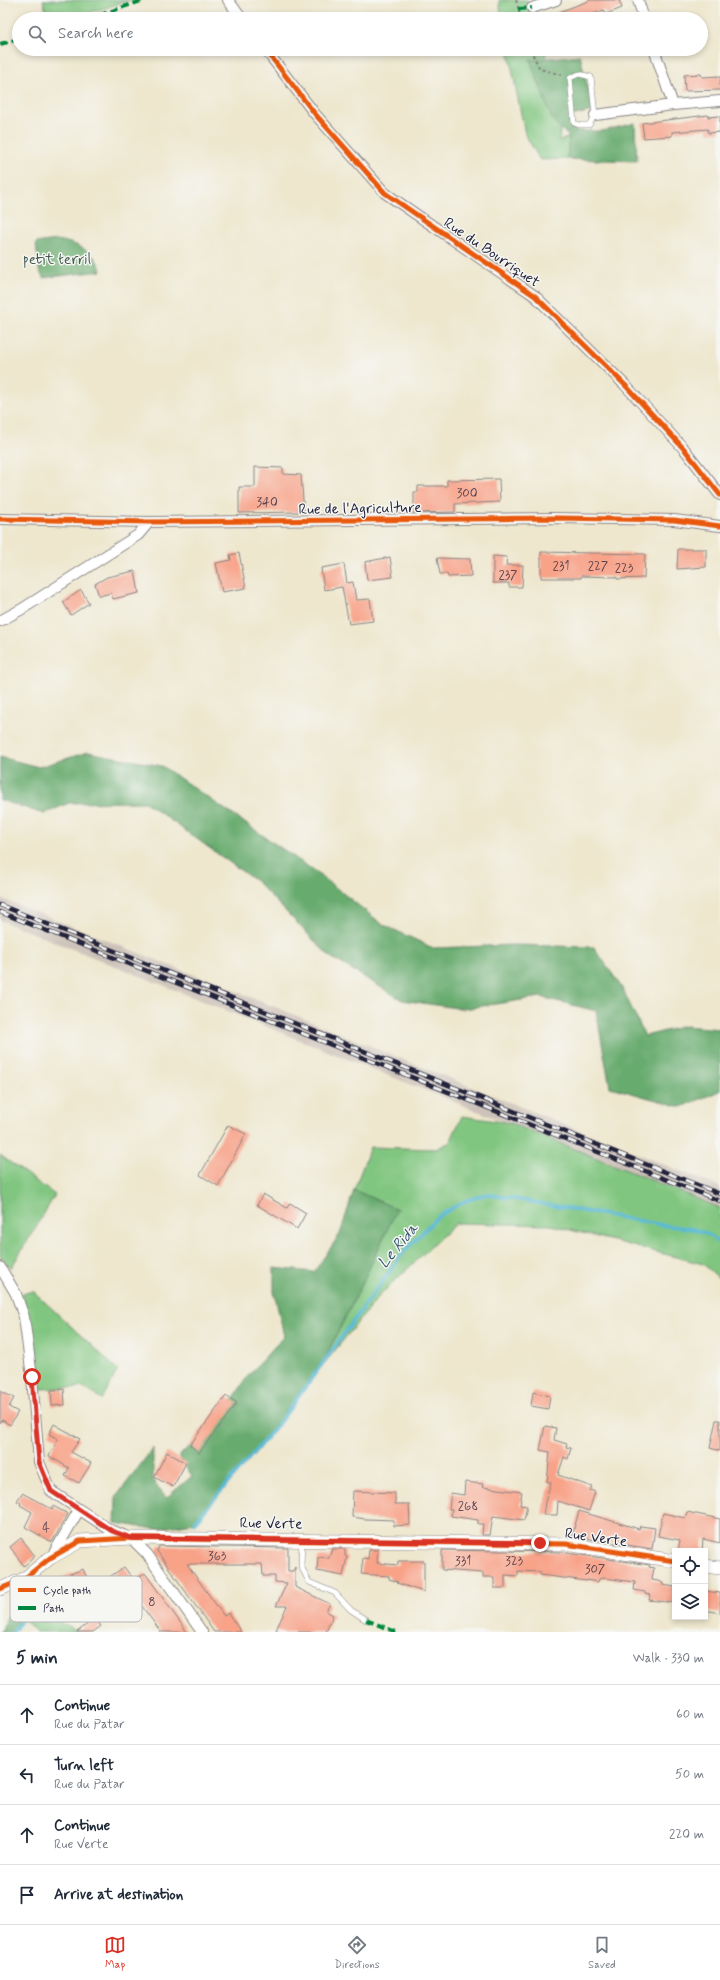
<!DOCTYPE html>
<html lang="en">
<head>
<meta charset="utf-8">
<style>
	body { margin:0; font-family:Mynerve,sans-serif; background:#f2f2f3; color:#1f2937 }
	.controls { position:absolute; right:12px; bottom:12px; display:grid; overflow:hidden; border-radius:0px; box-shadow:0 2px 6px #0003 }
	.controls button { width:36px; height:36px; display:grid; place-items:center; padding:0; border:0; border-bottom:1px solid #e0e1e3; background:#fff; color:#1f2937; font:20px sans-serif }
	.stop { position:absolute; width:12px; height:12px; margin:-9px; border:3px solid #d93025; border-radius:50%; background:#fff }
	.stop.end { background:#d93025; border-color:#fff; box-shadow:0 1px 4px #0008 }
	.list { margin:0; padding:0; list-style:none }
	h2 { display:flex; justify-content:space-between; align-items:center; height:52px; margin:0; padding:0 16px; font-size:17px }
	h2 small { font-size:13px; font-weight:400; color:#747a83 }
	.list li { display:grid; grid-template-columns:26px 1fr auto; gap:12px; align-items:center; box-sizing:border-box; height:60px; padding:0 16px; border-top:1px solid #e0e1e3 }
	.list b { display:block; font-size:15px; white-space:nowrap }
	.list p { margin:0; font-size:13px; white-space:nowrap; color:#747a83 }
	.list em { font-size:13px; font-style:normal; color:#747a83 }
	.icon { flex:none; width:22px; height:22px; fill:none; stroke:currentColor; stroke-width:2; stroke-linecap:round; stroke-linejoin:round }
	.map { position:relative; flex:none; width:720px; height:1632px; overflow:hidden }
	.search { position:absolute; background:#fff; box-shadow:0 2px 6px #0003; left:12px; right:12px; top:12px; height:44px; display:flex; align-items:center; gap:10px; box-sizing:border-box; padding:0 14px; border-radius:22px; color:#747a83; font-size:15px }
	.sheet { height:292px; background:#fff }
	nav { display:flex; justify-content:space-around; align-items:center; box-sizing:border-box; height:56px; border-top:1px solid #e0e1e3; background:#fff; font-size:11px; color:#747a83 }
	nav a { display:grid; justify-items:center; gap:2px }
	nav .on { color:#d93025 }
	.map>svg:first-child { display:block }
	.industrial { fill:#cdc2b9 }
	.green { fill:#81c680; stroke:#52745e }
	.forest { fill:#68ab6e; stroke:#456654 }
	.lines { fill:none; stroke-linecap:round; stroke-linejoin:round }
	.stream { stroke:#58b9d7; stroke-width:3.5 }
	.building { fill:#f8a288 }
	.service-casing { stroke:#888484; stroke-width:6 }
	.minor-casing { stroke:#888484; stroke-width:12 }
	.tertiary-casing { stroke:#888484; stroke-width:14 }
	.path { stroke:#888484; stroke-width:2; stroke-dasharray:3 3; stroke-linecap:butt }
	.service { stroke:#fff; stroke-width:5 }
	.minor { stroke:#fff; stroke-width:10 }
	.tertiary { stroke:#fff; stroke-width:13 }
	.rail-casing { stroke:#22223b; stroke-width:4.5 }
	.rail { stroke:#f6f6f2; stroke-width:3; stroke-dasharray:9; stroke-linecap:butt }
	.quiet { stroke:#00873e; stroke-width:4; stroke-dasharray:8 4; stroke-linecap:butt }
	.cycleway-casing { stroke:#f6f6f2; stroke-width:8 }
	.cycleway { stroke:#e8590c; stroke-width:5 }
	.route { stroke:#d93025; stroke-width:5 }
	.labels { text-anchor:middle; stroke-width:3; stroke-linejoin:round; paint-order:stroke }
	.number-label { font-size:13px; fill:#58424e }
	.street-label { font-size:15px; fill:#22223b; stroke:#f6f6f2 }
	.park-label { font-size:15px; fill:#435b53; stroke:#f6f6f2 }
	.water-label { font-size:16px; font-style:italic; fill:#355772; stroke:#f6f6f2 }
	.key { fill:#f6f6f2; stroke:#b6b6bb; stroke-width:1 }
	.key-label { font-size:11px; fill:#22223b }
</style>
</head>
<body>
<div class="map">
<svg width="720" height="1632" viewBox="0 0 720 1632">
	<rect width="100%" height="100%" fill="#f6f6f2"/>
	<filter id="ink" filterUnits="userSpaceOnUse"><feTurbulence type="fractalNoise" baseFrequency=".025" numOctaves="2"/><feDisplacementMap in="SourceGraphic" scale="8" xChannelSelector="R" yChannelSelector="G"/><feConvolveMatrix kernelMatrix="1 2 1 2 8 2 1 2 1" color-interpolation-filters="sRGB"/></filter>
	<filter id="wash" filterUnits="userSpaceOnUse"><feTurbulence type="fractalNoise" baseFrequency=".012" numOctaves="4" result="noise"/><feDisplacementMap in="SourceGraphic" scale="16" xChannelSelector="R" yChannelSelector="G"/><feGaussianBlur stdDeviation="0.9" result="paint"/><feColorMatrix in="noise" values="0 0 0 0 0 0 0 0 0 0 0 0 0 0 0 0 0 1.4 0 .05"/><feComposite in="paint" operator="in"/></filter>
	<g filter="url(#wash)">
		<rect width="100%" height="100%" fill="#eee7ce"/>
		<path class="industrial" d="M0,898L273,1006L382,1051L720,1187V1208L0,920Z"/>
		<path class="green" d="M43,0H131L69,19H48Z
			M499,0H527L534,19H502Z
			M508,49H544L547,58L534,61L563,105L559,141L569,137L567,159L540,160L525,134Z
			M462,1116L510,1123L720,1208V1279L703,1264L551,1225L456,1223L381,1294L319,1370L358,1292L396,1210L354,1190L370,1147L436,1149L450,1142Z
			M0,1155L55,1195L11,1268L0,1256Z
			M33,1291L118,1370L102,1399L83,1387L40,1389L34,1341L22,1294Z
			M40,1589L47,1608L43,1613L78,1632H36L23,1618Z"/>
		<path class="forest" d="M580,55L593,111L571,116L570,124L576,131H602L635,123L637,161L567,159L569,137L552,119L530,60Z
			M56,240C74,242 97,251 101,271L43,278L39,270L36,243Z
			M88,752L162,766L316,872L382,924L433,948L513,945L594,947L622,988L645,1036L685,1026L720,1029V1091L681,1107L610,1087L596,1011L541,997L463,1009L402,1000L329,956L257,882L145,802L69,803L44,814L0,800V757L39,767Z
			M354,1190L397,1209L358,1292L319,1370L257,1451L194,1523L156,1529L115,1523L116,1497L153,1448V1480L166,1498L192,1476L179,1456L222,1417L247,1377L284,1336L274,1292V1268L314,1272L340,1234Z
			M36,1579L40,1589L13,1632H0L20,1588Z"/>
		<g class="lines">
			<path class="stream" d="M194,1523L279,1423L403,1253L437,1217L463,1202L486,1194L669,1226C689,1228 707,1229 720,1245
				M13,1632L23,1618"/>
		</g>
		<g id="blocks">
			<path class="building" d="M591,0H619L622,8L606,14L604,10L580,19H540Z
				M701,74L702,77L720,76V90L685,91L684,75Z
				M708,115V117L720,116V132L708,133V129L672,132V136L644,138L642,123Z
				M255,467L283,468V474L301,475L304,512L239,513V487H255Z
				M499,479L500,502L455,504V512L414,513V492H418V486H447V480Z
				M678,549H706V567L677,569Z
				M541,552L645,554L644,578L617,579V577L581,576V578H541Z
				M239,553L246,588L222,592L216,563L231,560L230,555Z
				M493,556L507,557L506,565H523L522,587H509V583H493Z
				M390,557L393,577L367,580L365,562Z
				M437,558L470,559L471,576L448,577L447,574H440Z
				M344,564L347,583L353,582L356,600L370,599L373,621L349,624L342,587L324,590L321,568Z
				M135,571L139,593L113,599L111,593L99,596L95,584L107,577Z
				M81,590L89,603L71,615L63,602Z
				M228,1125L246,1134L218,1186L200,1175Z
				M263,1194L287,1208L290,1203L306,1213L297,1229L257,1205Z
				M64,1389L65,1405L52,1406L51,1390Z
				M0,1391L14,1398L9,1407L18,1412L10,1425L2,1420L0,1423Z
				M533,1392L550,1396L548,1409L531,1406Z
				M226,1396L237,1403L199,1453L190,1445Z
				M716,1420H720V1451L710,1448Z
				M54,1424L80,1439L71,1452L91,1463L79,1483L65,1476L69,1468L49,1456L58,1439L49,1434Z
				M545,1426L556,1428L554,1440L567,1444L566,1447L571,1448L568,1459L564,1457L558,1475L592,1487L590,1490L595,1492L589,1511L558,1501L557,1515H543L545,1502L551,1482H547L550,1452L540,1450Z
				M167,1452L186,1463L173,1487L154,1477Z
				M465,1482L483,1484L482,1487L522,1492L520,1505L527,1506L524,1520L493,1516L490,1535H482L483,1524H478V1520L451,1516L452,1509H449L451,1493L464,1495Z
				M353,1491L395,1493V1504H409L410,1525L394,1526V1520L366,1519L352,1517Z
				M22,1493L52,1509L53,1506L68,1514L52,1542L25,1527L32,1512L20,1505L21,1503L17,1501Z
				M579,1511L639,1529L640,1526L655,1528L652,1549L572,1536Z
				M687,1512L720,1519V1543L703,1539L702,1551H678L680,1540L658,1536L663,1513L685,1518Z
				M21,1538L35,1556L24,1566L10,1547Z
				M159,1546L288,1548V1571H293L295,1567V1587L330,1604L326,1611L333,1615L326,1632H282L276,1630L287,1606H276L287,1583L275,1582V1576H263L262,1564H187L224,1616L228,1613L241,1632H214L157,1551Z
				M332,1549H345V1556L347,1557L343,1576L317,1571L318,1557L329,1558Z
				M369,1550H378L377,1563L398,1565V1561H424V1592L397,1583L398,1582L389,1579V1576L361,1574L363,1558L368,1559Z
				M442,1550L560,1552L650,1565L649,1567L654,1568L652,1580L663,1582V1585L675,1587V1603L649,1600L650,1595L645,1594V1592L634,1590L635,1582L604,1578L599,1579L598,1582L587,1580V1581L540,1575V1572L518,1571V1576L505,1575V1588H494V1577H483V1573L442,1570Z
				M124,1567L134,1580L145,1573L187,1632H161L138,1601L136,1602L122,1583L119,1585L117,1583L113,1585L108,1578Z
				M83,1569L91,1587L56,1604L50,1590L52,1581Z
				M705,1591L720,1593V1613L705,1610Z
				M95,1618L101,1626L93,1632H77Z"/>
		</g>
	</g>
	<g filter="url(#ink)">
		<use href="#blocks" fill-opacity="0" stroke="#888484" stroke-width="1"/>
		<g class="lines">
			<defs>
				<path id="service" d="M579,74L591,77L595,115L589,125H579L574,123L570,78Z
					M302,1541L301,1566L309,1582L335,1593L351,1610L366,1620"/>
				<path id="minor" d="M228,0L242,19
					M638,0L644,19
					M532,8L556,0
					M265,49L315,114L385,193L535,296L625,385L685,450L720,495
					M654,49L673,105L720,101
					M595,115L673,105
					M0,519L149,522L557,518L674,520L720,526
					M0,621L22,609L138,535L149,522
					M0,1267L16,1294L24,1317L32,1377L39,1462L51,1491L112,1531L131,1538L147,1554L202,1632
					M51,1558L79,1510"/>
				<path id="tertiary" d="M705,1566L720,1568
					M0,1589L24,1579L50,1558L80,1541L131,1538L566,1544L675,1561"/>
			</defs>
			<use href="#service" class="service-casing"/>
			<use href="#minor" class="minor-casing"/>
			<use href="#tertiary" class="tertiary-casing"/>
			<path class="path" d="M516,0L521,19
				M530,49L540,69L562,75"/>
			<use href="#service" class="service"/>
			<use href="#minor" class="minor"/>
			<use href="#tertiary" class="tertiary"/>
			<defs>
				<path id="rail" d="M0,905L720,1194
					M0,912L720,1201"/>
			</defs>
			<use href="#rail" class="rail-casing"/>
			<use href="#rail" class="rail"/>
			<path class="quiet" d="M518,9L532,8
				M88,19L144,0
				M0,44L19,39
				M366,1620L396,1632"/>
			<defs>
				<path id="cycleway" d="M265,49L315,114L385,193L535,296L625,385L685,450L720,495
					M0,519L149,522L557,518L674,520L720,526
					M0,1589L24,1579L50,1558L80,1541L131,1538L566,1544L675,1561"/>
			</defs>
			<use href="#cycleway" class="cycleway-casing"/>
			<use href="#cycleway" class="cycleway"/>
		</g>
	</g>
	<g class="lines" filter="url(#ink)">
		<path class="route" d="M32,1377L39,1462L51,1491L112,1531L131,1538L540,1543"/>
	</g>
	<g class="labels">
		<g class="number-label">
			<text x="467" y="497">300</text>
			<text x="267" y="506">340</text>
			<text x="561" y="570">231</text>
			<text x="598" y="570">227</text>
			<text x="624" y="572">223</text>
			<text x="508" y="579">237</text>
			<text x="468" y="1510">268</text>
			<text x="46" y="1532">4</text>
			<text x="217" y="1560">363</text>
			<text x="463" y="1565">331</text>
			<text x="514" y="1565">323</text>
			<text x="595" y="1573">307</text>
			<text x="152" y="1606">8</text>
		</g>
		<g class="street-label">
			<text transform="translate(492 252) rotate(34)" y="5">Rue du Bourriquet</text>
			<text transform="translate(360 508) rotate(-1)" y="5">Rue de l'Agriculture</text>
			<text transform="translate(271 1523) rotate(1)" y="5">Rue Verte</text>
			<text transform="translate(596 1537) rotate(8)" y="5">Rue Verte</text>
		</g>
		<g class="park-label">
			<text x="57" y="264">petit terril</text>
		</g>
		<g class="water-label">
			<text transform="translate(397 1245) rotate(-50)" y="6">Le Rida</text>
		</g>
	</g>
	<rect x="10" y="1576" width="132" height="46" rx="6" class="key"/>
	<rect x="18" y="1588" width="18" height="4" fill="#e8590c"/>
	<rect x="18" y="1606" width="18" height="4" fill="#00873e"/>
	<g class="key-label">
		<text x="43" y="1594">Cycle path</text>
		<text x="43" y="1612">Path</text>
	</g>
</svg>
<div class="controls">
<button><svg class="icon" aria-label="locate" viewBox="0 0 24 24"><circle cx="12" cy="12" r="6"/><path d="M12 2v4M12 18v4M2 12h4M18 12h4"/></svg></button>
<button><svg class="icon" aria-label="layers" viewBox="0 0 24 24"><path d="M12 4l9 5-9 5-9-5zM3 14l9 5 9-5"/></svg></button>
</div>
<div class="stop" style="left:32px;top:1377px"></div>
<div class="stop end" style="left:540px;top:1543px"></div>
<div class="search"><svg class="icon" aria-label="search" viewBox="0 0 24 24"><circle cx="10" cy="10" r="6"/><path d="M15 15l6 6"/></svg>Search here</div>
</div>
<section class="sheet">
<h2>5 min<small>Walk · 330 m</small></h2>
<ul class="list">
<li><svg class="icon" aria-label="ahead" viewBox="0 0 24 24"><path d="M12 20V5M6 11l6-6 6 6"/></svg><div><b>Continue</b><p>Rue du Patar</p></div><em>60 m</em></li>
<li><svg class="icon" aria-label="left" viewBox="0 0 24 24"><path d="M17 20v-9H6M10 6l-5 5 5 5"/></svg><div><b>Turn left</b><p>Rue du Patar</p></div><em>50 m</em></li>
<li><svg class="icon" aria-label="ahead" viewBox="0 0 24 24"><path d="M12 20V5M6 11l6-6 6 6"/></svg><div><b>Continue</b><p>Rue Verte</p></div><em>220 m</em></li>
<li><svg class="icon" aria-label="arrive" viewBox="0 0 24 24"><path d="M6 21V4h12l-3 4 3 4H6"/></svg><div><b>Arrive at destination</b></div></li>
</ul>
</section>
<nav>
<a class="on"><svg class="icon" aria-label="map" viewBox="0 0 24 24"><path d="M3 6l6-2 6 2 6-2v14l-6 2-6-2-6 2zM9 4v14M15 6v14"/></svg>Map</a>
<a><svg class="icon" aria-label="directions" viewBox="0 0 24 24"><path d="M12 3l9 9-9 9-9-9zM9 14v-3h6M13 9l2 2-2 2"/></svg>Directions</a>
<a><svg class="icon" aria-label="saved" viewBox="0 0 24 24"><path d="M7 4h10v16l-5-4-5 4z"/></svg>Saved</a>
</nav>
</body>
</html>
